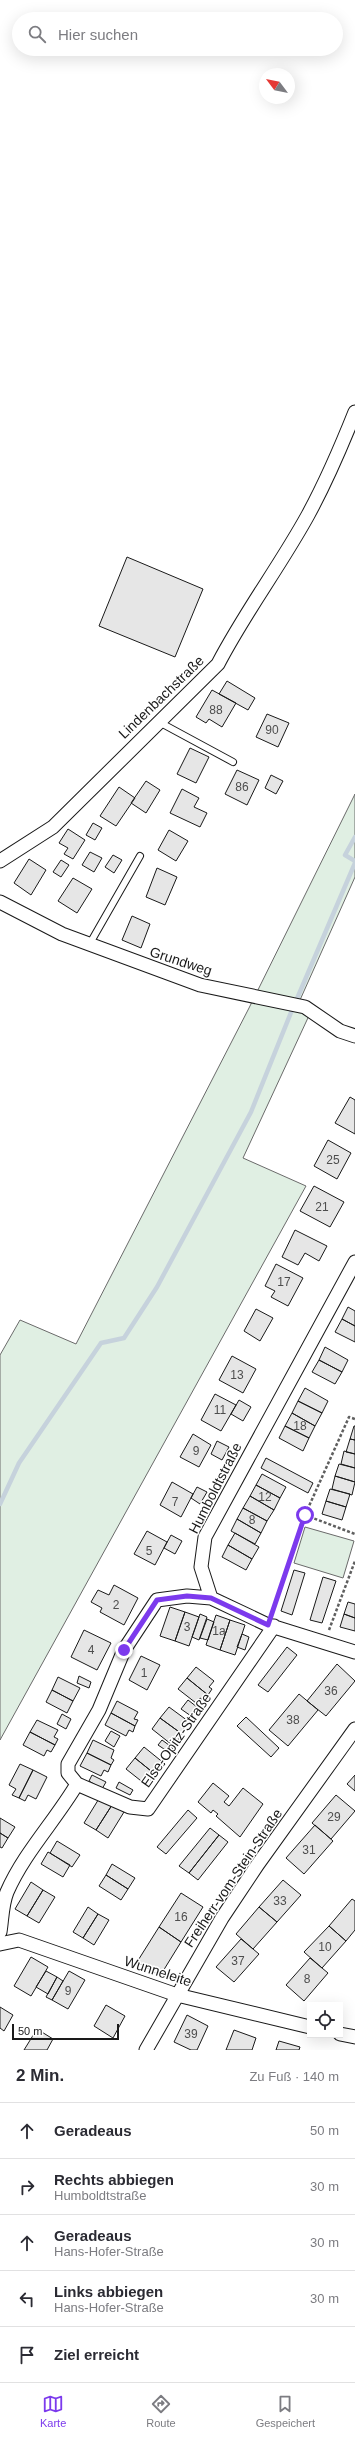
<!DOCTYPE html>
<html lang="de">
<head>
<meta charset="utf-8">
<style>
	body { margin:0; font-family:Helvetica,sans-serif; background:#f7f7f7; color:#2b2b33 }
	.controls { position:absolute; right:12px; bottom:12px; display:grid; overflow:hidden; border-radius:0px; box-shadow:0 4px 16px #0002 }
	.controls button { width:36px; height:36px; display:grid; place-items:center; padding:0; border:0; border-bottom:1px solid #e1e1e2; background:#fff; color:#2b2b33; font:20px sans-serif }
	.compass { position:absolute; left:259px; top:68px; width:36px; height:36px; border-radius:50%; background:#fff; box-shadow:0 4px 16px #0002; rotate:302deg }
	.scale { position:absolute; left:12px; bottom:10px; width:107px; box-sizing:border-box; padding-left:4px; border:2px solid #1a1a1a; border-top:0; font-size:11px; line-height:14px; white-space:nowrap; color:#1a1a1a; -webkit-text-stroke:3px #fff; paint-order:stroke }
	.stop { position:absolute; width:12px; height:12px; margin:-9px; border:3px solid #7c3aed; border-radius:50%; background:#fff }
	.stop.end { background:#7c3aed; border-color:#fff; box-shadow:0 1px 4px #0008 }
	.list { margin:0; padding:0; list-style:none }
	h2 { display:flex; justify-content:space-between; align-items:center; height:52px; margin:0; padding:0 16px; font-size:17px }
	h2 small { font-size:13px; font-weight:400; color:#7c7c81 }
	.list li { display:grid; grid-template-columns:26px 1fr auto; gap:12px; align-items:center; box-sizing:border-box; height:56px; padding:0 16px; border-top:1px solid #e1e1e2 }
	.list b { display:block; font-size:15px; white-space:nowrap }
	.list p { margin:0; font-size:13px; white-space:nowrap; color:#7c7c81 }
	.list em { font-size:13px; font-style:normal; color:#7c7c81 }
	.icon { flex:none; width:22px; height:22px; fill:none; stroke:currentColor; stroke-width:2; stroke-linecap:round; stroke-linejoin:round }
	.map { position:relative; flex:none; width:355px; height:2050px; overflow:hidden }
	.search { position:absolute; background:#fff; box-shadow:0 4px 16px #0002; left:12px; right:12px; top:12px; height:44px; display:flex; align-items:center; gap:10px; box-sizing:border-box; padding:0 14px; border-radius:22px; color:#7c7c81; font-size:15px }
	.sheet { height:332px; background:#fff }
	nav { display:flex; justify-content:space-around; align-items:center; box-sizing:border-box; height:56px; border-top:1px solid #e1e1e2; background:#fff; font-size:11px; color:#7c7c81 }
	nav a { display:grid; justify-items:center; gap:2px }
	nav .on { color:#7c3aed }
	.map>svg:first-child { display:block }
	.green { fill:#e0efe3; stroke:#6a6a6a }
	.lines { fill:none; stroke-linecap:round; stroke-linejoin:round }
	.stream { stroke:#c6d2dc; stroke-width:4.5 }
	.building { fill:#e6e6e6; stroke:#1a1a1a }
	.service-casing { stroke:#1a1a1a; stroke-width:8 }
	.minor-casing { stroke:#1a1a1a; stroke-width:15 }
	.path { stroke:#5f5f5f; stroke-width:2.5; stroke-dasharray:3 2; stroke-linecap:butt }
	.service { stroke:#fff; stroke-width:6 }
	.minor { stroke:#fff; stroke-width:13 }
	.route { stroke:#7c3aed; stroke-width:5 }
	.labels { text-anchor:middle; stroke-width:3; stroke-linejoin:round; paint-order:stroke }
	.number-label { font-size:12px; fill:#4d4d4d }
	.street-label { font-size:14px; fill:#1a1a1a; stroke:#fff }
</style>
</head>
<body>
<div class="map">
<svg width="355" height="2050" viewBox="0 0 355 2050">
	<rect width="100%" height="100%" fill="#fff"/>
	<path class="green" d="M355,794V877L300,1000L313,1007L243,1158L306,1186L0,1740V1355L20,1320L76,1344L249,1008Z
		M305,1527L354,1541L343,1578L294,1563Z"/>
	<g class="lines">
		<path class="stream" d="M355,837L345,855L355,861
			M296,1001L355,863
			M0,1504L19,1463L101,1343L124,1338L157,1287L251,1112L292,1010"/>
	</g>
	<path class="building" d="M127,557L203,589L175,657L99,626Z
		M227,681L255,698L248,710L219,694Z
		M212,690L236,703L222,727L209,719L206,723L196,717Z
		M267,714L289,723L278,747L256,737Z
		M190,748L209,757L196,783L177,774Z
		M237,770L259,780L247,805L225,794Z
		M271,775L283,781L276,794L265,788Z
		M146,781L160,790L146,813L131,803Z
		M119,787L135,798L116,826L100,816Z
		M182,789L199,798L194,807L207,813L200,827L170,813Z
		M93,823L102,828L95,840L86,835Z
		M68,829L85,840L73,859L64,854L68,848L59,843Z
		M169,830L188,841L176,861L158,850Z
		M90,852L102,858L94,872L82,865Z
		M113,855L122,860L114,873L105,867Z
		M29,859L46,870L31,895L14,883Z
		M61,860L69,865L61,877L53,872Z
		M157,868L177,877L165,905L146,897Z
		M73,878L92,889L77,913L58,901Z
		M132,916L150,924L141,948L122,940Z
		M350,1097L355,1100V1134L335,1123Z
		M328,1140L351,1153L337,1179L314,1166Z
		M314,1186L344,1202L330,1227L300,1211Z
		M295,1230L327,1246L319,1261L305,1253L298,1265L282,1257Z
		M276,1264L303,1278L288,1306L271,1297L275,1291L265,1286Z
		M348,1307L355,1311V1326L342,1319Z
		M256,1309L273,1318L260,1341L244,1331Z
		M342,1319L355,1326V1342L335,1332Z
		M325,1347L348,1360L342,1372L319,1360Z
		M232,1356L256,1369L243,1393L219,1380Z
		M319,1360L342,1372L335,1384L312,1372Z
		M305,1388L328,1401L322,1413L298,1401Z
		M215,1394L236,1405L221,1431L201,1420Z
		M239,1400L251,1407L243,1421L231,1414Z
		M298,1401L322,1413L315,1426L292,1413Z
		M292,1413L315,1426L309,1438L285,1426Z
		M285,1426L309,1438L303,1451L279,1438Z
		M354,1426H355V1440L350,1439Z
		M193,1434L211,1445L199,1467L180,1457Z
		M350,1439L355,1440V1454L346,1452Z
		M217,1441L229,1447L222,1460L211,1454Z
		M344,1451L355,1454V1468L341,1464Z
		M266,1458L313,1483L308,1493L261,1468Z
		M339,1464L355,1468V1482L335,1476Z
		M262,1474L286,1487L280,1498L256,1485Z
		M335,1476L355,1482L352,1495L332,1489Z
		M172,1482L193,1494L181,1517L160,1505Z
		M256,1485L280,1498L274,1510L250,1496Z
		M197,1487L207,1492L200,1504L191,1498Z
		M330,1489L350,1494L346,1507L326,1501Z
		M250,1496L274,1510L267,1521L243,1508Z
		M326,1501L346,1507L342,1520L322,1514Z
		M243,1508L267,1521L261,1533L237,1519Z
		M237,1519L261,1533L255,1544L231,1531Z
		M147,1531L167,1542L155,1565L134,1554Z
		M235,1533L259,1547L252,1559L228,1545Z
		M171,1535L182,1541L175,1554L164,1548Z
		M228,1545L252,1559L246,1570L222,1557Z
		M294,1570L305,1573L292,1615L281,1611Z
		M323,1577L336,1581L322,1623L310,1620Z
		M114,1585L138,1598L124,1625L100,1612L102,1608L91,1602L98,1590L109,1595Z
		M348,1602L355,1604V1618L344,1614Z
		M170,1607L185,1612L175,1641L160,1636Z
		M185,1612L199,1617L189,1646L175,1641Z
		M200,1614L207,1617L199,1640L192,1637Z
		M344,1614L355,1618V1631L340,1627Z
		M216,1615L230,1620L220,1650L206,1645Z
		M207,1619L214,1622L208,1640L200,1638Z
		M230,1620L245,1625L235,1655L220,1650Z
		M84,1630L111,1643L97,1670L71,1657Z
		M242,1634L249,1637L245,1650L237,1647Z
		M287,1647L297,1655L268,1692L258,1685Z
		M141,1656L160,1665L147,1690L129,1680Z
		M337,1664L355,1681L326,1716L307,1701Z
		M196,1667L214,1681L209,1687L212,1689L208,1695L187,1678Z
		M79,1676L91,1682L89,1688L77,1683Z
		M58,1677L80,1688L73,1701L52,1690Z
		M187,1678L208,1695L203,1700L200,1698L196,1703L178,1689Z
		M52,1690L73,1701L67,1713L46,1702Z
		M299,1694L318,1710L288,1746L269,1730Z
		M188,1700L197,1707L191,1716L181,1709Z
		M117,1701L138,1712L134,1719L138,1720L135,1726L111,1713Z
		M169,1707L188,1721L183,1728L185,1730L182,1734L160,1718Z
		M111,1713L135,1726L133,1732L129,1730L126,1736L105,1725Z
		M62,1714L71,1719L66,1729L57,1724Z
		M246,1717L279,1748L271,1757L237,1726Z
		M160,1718L182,1734L178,1740L175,1738L171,1744L152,1729Z
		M37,1720L58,1730L54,1737L58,1739L55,1745L30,1732Z
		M111,1731L120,1736L114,1747L105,1741Z
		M30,1732L55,1745L51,1752L47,1750L44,1756L23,1745Z
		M93,1740L114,1750L111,1758L114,1760L111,1765L87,1753Z
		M162,1740L173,1748L170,1753L158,1745Z
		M144,1747L165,1764L156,1775L135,1758Z
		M87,1753L111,1765L108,1772L104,1770L101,1776L80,1766Z
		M135,1758L156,1775L152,1781L149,1779L145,1784L126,1769Z
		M20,1764L33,1770L19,1798L12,1795L16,1789L9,1785Z
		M33,1770L47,1777L36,1799L28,1795L25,1801L19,1798Z
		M92,1775L106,1782L102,1789L89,1781Z
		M355,1775V1791L347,1784Z
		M119,1782L133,1790L130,1795L116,1788Z
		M213,1783L229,1796L224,1802L229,1806L243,1788L263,1804L240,1837L216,1816L218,1814L213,1810L211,1813L198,1802Z
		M336,1795L355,1811L331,1839L312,1823Z
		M100,1797L112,1805L96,1830L84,1823Z
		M112,1805L124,1812L108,1838L96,1830Z
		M188,1810L197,1818L166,1854L157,1847Z
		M0,1818L15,1827L8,1838L0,1833Z
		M315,1825L333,1841L304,1874L286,1858Z
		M210,1828L219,1835L189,1873L179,1866Z
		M0,1833L8,1838L2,1848L0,1847Z
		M219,1835L228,1842L198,1880L189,1873Z
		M57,1841L80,1855L72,1867L50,1853Z
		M48,1852L70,1865L63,1877L41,1864Z
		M112,1864L135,1878L128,1889L106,1875Z
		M106,1875L128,1889L121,1900L99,1886Z
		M283,1880L301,1895L277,1922L259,1907Z
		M31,1882L43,1890L27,1916L15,1909Z
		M43,1890L55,1897L39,1923L27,1916Z
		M181,1893L203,1907L181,1942L159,1927Z
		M352,1899L355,1901V1930L346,1941L329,1926Z
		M88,1907L98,1914L83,1938L73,1932Z
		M259,1907L277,1922L253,1949L236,1934Z
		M98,1914L109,1920L94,1945L83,1938Z
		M329,1926L346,1941L322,1968L304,1952Z
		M159,1927L181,1942L160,1976L137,1962Z
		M241,1939L259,1954L234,1982L216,1967Z
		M31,1957L48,1967L31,1996L14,1986Z
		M310,1958L328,1973L304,2001L286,1985Z
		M46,1971L57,1977L48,1994L36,1987Z
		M69,1971L85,1980L68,2009L52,2000Z
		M57,1977L63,1981L52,2000L46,1997Z
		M106,2005L125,2016L113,2038L94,2026Z
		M0,2007L13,2015L4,2031L0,2028Z
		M187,2015L208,2026L197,2050H191L174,2042Z
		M37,2029L53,2039L47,2050H24Z
		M234,2030L256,2038L252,2050H226Z
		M279,2041L300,2047L299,2050H276Z"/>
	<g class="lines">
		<defs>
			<path id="service" d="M159,722L233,762
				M89,945L140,856"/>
			<path id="minor" d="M0,861L53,827L218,664C245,612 280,566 308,515C326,482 341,447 355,412
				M0,902L62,934L200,985L305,1007L340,1031L355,1036
				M355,1262L205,1537L201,1567L211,1598L268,1625L355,1652
				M77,1784L130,1807L148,1809L274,1626
				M0,1932C2,1920 2,1904 7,1892C24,1853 55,1821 77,1784L68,1773V1764L99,1710L124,1650L157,1600L187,1596L211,1598
				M0,1944L19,1940L177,1995L310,2027
				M340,2034L355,2037
				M146,2050L222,1918L258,1864L355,1729"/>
		</defs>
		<use href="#service" class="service-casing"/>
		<use href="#minor" class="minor-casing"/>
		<path class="path" d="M305,1515L355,1534
			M272,1614L305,1515L349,1417L355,1419
			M329,1630L355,1561"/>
		<use href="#service" class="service"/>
		<use href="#minor" class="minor"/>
	</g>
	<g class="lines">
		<path class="route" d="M124,1650L157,1600L187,1596L211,1598L268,1625L305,1515"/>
	</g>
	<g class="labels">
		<g class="number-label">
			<text x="216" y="714">88</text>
			<text x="272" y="734">90</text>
			<text x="242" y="791">86</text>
			<text x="333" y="1164">25</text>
			<text x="322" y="1211">21</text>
			<text x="284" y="1286">17</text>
			<text x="237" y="1379">13</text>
			<text x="220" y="1414">11</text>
			<text x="300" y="1430">18</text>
			<text x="196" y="1455">9</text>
			<text x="265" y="1501">12</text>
			<text x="175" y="1506">7</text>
			<text x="252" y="1524">8</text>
			<text x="149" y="1555">5</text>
			<text x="116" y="1609">2</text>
			<text x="187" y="1631">3</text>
			<text x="219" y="1635">1a</text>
			<text x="91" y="1654">4</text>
			<text x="144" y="1677">1</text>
			<text x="331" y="1695">36</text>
			<text x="293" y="1724">38</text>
			<text x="334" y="1821">29</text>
			<text x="309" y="1854">31</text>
			<text x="280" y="1905">33</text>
			<text x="181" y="1921">16</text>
			<text x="325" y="1951">10</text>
			<text x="238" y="1965">37</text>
			<text x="307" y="1983">8</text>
			<text x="68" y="1995">9</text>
			<text x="191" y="2038">39</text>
		</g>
		<g class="street-label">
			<text transform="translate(161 697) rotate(-44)" y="5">Lindenbachstraße</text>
			<text transform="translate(181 961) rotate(18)" y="5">Grundweg</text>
			<text transform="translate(215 1488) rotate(-63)" y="5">Humboldtstraße</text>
			<text transform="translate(176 1740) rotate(-55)" y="5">Else-Opitz-Straße</text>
			<text transform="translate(233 1878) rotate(-56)" y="5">Freiherr-vom-Stein-Straße</text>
			<text transform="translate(158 1971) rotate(18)" y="5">Wunneleite</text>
		</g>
	</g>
</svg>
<div class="controls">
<button><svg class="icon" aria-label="locate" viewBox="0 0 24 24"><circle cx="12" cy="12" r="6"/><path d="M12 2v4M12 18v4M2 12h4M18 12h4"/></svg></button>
</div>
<svg class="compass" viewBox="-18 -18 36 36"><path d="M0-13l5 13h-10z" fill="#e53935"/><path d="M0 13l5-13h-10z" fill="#7c7c81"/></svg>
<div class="scale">50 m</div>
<div class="stop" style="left:305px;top:1515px"></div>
<div class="stop end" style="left:124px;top:1650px"></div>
<div class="search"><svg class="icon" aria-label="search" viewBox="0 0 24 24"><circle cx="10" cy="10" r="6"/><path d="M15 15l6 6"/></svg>Hier suchen</div>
</div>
<section class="sheet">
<h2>2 Min.<small>Zu Fuß · 140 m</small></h2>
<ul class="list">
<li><svg class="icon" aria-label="ahead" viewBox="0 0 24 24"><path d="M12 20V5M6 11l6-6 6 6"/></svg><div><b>Geradeaus</b></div><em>50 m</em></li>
<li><svg class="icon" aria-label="right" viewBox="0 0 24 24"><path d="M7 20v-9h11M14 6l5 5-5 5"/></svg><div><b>Rechts abbiegen</b><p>Humboldtstraße</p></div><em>30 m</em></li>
<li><svg class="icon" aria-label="ahead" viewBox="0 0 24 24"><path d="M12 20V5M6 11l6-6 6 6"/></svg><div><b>Geradeaus</b><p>Hans-Hofer-Straße</p></div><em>30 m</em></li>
<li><svg class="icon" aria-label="left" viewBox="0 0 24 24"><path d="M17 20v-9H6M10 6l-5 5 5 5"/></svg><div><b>Links abbiegen</b><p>Hans-Hofer-Straße</p></div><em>30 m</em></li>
<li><svg class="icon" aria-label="arrive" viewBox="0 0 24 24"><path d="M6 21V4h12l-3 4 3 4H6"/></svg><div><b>Ziel erreicht</b></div></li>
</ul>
</section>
<nav>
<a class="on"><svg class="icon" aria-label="map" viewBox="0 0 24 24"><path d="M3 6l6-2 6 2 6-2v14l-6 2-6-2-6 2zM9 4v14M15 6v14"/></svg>Karte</a>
<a><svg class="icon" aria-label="directions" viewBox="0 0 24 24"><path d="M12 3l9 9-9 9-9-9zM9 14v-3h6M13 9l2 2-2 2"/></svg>Route</a>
<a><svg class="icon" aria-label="saved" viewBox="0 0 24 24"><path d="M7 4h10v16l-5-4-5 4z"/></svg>Gespeichert</a>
</nav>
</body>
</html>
